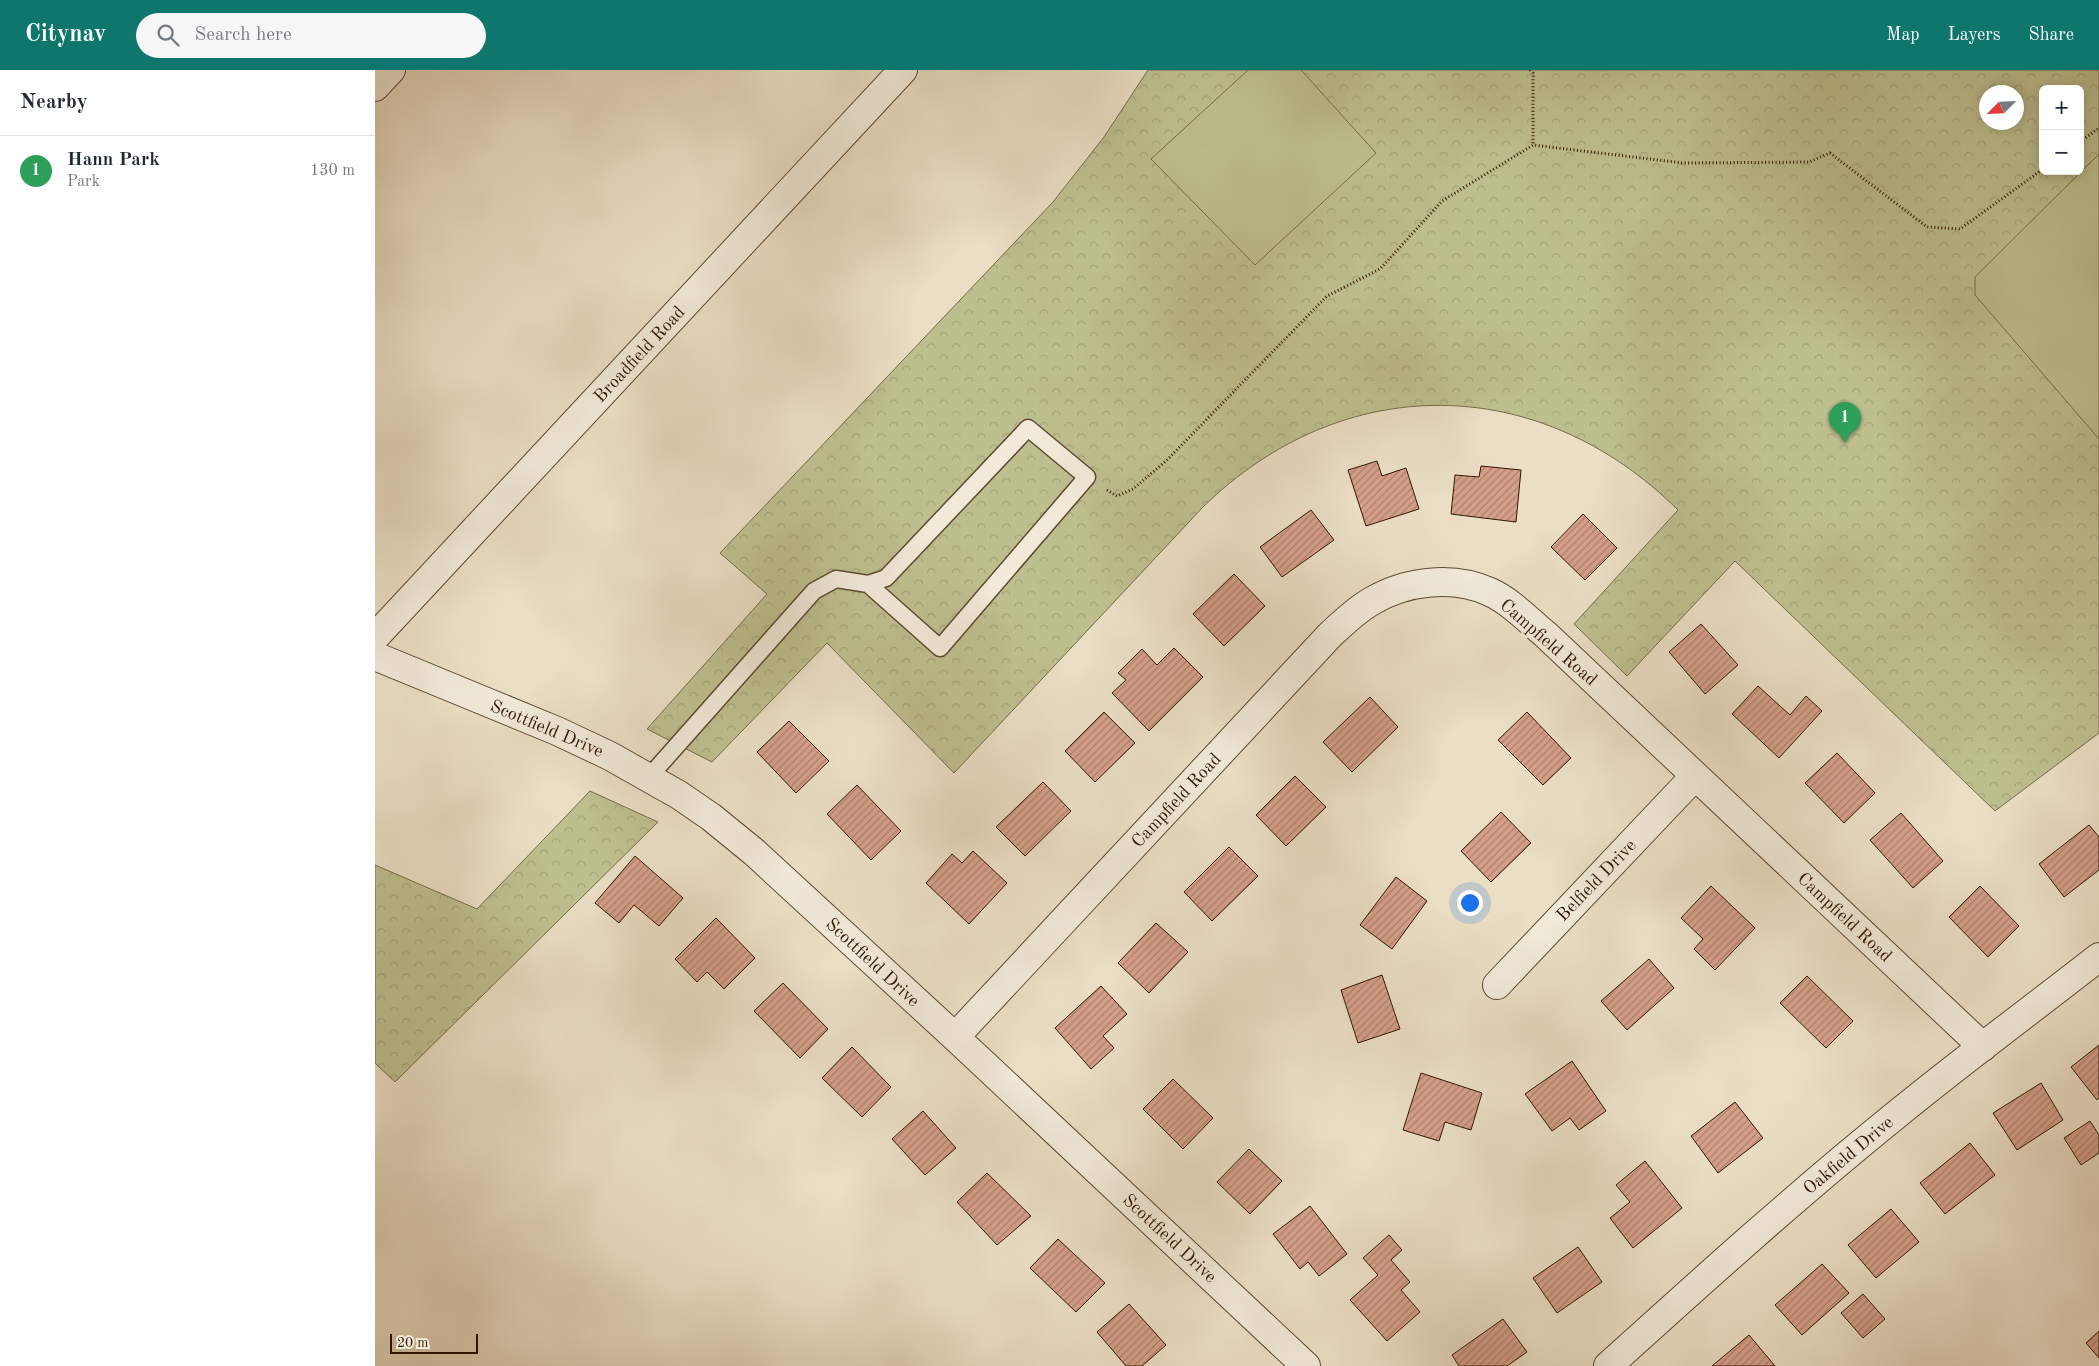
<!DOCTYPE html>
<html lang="en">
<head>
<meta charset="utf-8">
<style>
	body { margin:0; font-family:"Old Standard TT",serif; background:#f6f6f7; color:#1f2937 }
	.controls { position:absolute; right:15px; top:15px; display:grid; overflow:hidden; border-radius:8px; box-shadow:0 2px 12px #0003 }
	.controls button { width:45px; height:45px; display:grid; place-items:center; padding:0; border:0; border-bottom:1px solid #e0e1e3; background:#fff; color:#1f2937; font:25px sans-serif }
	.compass { position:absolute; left:1604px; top:15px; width:45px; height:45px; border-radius:50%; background:#fff; box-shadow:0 2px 12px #0003; rotate:246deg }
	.scale { position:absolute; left:15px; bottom:12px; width:88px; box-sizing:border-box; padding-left:5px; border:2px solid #321700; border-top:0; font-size:14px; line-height:18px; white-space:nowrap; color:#321700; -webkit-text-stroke:4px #f1ead9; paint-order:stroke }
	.you { position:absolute; left:1094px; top:832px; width:18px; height:18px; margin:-12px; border:4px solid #fff; border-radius:50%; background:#1a73e8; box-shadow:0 0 0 8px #1a73e833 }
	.badge { display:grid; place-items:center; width:32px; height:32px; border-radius:50%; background:#0f766e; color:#fff; font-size:16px; font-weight:700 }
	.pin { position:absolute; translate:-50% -41px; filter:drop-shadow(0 1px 2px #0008) }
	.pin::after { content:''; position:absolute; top:26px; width:18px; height:15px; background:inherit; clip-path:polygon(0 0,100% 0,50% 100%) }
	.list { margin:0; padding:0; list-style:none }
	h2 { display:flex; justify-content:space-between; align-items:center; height:65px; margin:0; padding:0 20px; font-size:21px }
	h2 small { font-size:16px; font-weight:400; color:#747a83 }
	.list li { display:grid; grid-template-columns:32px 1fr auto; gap:15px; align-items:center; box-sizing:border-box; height:70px; padding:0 20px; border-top:1px solid #e0e1e3 }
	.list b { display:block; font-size:19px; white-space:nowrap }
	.list p { margin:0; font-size:16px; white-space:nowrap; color:#747a83 }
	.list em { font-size:16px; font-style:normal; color:#747a83 }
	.icon { flex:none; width:28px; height:28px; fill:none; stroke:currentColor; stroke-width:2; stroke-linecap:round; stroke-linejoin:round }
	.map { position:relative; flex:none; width:1724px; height:1296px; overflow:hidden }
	header { display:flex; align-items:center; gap:30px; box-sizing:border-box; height:70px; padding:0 25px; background:#0f766e; color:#fff }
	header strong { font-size:24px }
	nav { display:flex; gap:28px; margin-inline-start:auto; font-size:18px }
	.search { width:350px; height:45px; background:#f6f6f7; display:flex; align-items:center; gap:12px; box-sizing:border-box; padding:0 18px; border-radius:28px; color:#747a83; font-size:19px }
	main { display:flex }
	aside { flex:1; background:#fff }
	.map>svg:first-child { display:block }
	.park { fill:url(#park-crowns); stroke:#786b48; fill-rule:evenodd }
	.garden { fill:#bebf8f; stroke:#786b48 }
	.building { fill:url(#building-hatch); stroke:#321700 }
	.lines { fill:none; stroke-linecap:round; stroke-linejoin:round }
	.lane-casing { stroke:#604931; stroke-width:19 }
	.street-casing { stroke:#604931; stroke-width:30 }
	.path { stroke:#321700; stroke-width:3; stroke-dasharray:1 2.5; stroke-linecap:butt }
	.lane { stroke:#f1ead9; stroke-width:16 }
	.street { stroke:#f1ead9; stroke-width:28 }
	.labels { text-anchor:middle; stroke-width:4.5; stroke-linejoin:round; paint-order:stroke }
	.street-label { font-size:18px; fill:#321700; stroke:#f1ead9 }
</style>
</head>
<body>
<header>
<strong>Citynav</strong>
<div class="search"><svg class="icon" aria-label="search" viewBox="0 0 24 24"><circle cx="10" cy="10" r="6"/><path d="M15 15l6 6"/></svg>Search here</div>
<nav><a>Map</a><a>Layers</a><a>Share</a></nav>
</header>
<main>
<aside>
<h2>Nearby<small></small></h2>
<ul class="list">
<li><span class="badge" style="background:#2e9e5b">1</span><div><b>Hann Park</b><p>Park</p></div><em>130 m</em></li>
</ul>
</aside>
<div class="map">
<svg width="1724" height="1296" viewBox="0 0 1724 1296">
	<defs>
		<pattern id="park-crowns" width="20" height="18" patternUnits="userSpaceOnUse" patternTransform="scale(1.25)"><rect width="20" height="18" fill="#bebf8f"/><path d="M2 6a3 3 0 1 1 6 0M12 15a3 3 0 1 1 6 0" fill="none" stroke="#a4a37a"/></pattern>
		<pattern id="building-hatch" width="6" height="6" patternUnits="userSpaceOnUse" patternTransform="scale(1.25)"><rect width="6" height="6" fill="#d59f8a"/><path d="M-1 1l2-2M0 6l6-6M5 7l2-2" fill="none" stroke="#ad816e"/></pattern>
	</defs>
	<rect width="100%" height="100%" fill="#eadec4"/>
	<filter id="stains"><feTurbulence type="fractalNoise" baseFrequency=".004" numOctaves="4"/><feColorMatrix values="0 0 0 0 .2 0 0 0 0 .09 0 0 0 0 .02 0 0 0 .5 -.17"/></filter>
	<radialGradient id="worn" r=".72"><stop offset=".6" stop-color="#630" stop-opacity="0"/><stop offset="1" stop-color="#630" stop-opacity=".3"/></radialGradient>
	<path class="park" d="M773,0H1724V663L1620,741L1360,491L1252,606L1199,554L1303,440C1164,302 968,300 828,437L579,703L452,573L337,692L272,659L392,524L345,483L678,132L729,67ZM1668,19H1705V101H1668ZM1612,22H1642V52H1612Z
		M215,721L283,752L20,1012L0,993V795L102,839Z"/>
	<path class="garden" d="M873,0H926L1001,83L880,195L776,89Z
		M1724,84V369L1600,225V207Z"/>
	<path class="building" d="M1002,391L1007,406L1031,398L1044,439L991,456L973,400Z
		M1106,396L1146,400L1141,452L1076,444L1080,405L1104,407Z
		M936,440L959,470L907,507L885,477Z
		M1208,444L1242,478L1210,510L1176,477Z
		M859,504L890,536L849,576L818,544Z
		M1326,554L1363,595L1330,624L1294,582Z
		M799,578L828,607L774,661L737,623L751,610L743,603L767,579L782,595Z
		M1383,616L1415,645L1431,626L1447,641L1404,688L1357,644Z
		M995,627L1023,657L977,702L948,672Z
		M729,642L760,673L720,712L690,681Z
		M1152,642L1196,688L1168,715L1123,670Z
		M414,651L454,691L421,723L382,682Z
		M1462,683L1500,723L1469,753L1430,713Z
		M920,706L951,737L911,776L881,745Z
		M668,712L696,741L650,786L621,757Z
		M482,715L526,761L496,790L452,744Z
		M1126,742L1156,773L1116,812L1086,781Z
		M1526,743L1568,791L1538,818L1495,770Z
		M1714,755L1724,767V800L1689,827L1664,794Z
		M854,777L883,806L837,851L809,822Z
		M598,781L632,813L594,854L551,813L577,784L587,793Z
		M260,786L308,828L284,856L259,835L244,853L220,833Z
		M1021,807L1052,831L1017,879L985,855Z
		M1336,816L1380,858L1340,900L1319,879L1328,869L1306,848Z
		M1605,816L1644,856L1613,887L1574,847Z
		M341,848L380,888L349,919L332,902L322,912L300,889Z
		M781,853L813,882L774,923L743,893Z
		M1274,889L1299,918L1252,960L1226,931Z
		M1007,905L1025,959L983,973L966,920Z
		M1432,906L1478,951L1451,978L1405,933Z
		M408,913L453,959L425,988L379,941Z
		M726,916L752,944L728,966L739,978L716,999L680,958Z
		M1724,975V1028L1722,1030L1696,997Z
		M477,977L516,1017L487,1047L447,1008Z
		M1197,991L1231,1041L1204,1060L1195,1048L1177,1061L1150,1024Z
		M1046,1003L1107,1023L1096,1060L1070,1052L1064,1071L1028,1060Z
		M798,1009L838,1048L808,1079L768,1039Z
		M1666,1013L1688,1050L1642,1080L1618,1043Z
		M1360,1032L1388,1068L1343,1103L1316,1066Z
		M548,1041L581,1078L550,1105L517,1069Z
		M1715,1051L1724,1065V1083L1706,1095L1689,1068Z
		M1595,1073L1620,1105L1570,1144L1545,1113Z
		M874,1079L907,1111L875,1144L842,1112Z
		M1270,1091L1307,1138L1258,1178L1235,1148L1255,1132L1241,1115Z
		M612,1103L656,1146L622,1175L582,1132Z
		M935,1136L972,1184L944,1206L933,1192L925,1199L898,1164Z
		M1516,1139L1544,1172L1501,1208L1473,1175Z
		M1014,1165L1027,1180L1016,1190L1035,1212L1026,1220L1045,1242L1012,1271L975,1230L1003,1205L988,1188Z
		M683,1169L730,1213L701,1242L655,1198Z
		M1203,1177L1227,1212L1182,1243L1158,1208Z
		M1447,1194L1474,1223L1427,1265L1400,1235Z
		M1488,1224L1510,1249L1488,1268L1466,1243Z
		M754,1234L791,1275L767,1296H751L722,1262Z
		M1128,1249L1152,1282L1132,1296H1084L1077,1285Z
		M1724,1261V1288L1711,1273Z
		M1374,1265L1400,1296H1337Z"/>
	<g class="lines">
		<defs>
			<path id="lane" d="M653,358L712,407L565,578L493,514L511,508Z
				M274,707L439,521L461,509L493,514"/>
			<path id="street" d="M0,17L16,0
				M0,567L528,0
				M0,586L182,661L235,686L304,725L336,747L379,782L580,967L931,1296
				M1122,915L1320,706
				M580,967L955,565C968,553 981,540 997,531C1031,511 1078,505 1115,522C1135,531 1153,550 1170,564L1608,977
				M1233,1296C1327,1211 1422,1125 1521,1045C1587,991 1656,940 1724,887"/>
		</defs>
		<use href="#lane" class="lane-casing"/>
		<use href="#street" class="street-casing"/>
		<path class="path" d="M1155,0L1158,3V75
			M1705,72L1724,58
			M732,420L742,426L758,419L791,391L952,226L1005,199L1067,131L1158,75L1308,93L1434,92L1455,83L1552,157L1585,159L1668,99"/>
		<use href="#lane" class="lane"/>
		<use href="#street" class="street"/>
	</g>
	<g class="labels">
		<g class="street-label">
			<text transform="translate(264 284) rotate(-47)" y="6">Broadfield Road</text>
			<text transform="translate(1174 572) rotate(41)" y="6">Campfield Road</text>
			<text transform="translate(172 658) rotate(23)" y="6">Scottfield Drive</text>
			<text transform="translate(801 730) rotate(-47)" y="6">Campfield Road</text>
			<text transform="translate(1221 810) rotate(-46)" y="6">Belfield Drive</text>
			<text transform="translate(1470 847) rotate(43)" y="6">Campfield Road</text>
			<text transform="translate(498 892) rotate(43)" y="6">Scottfield Drive</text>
			<text transform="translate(1473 1085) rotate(-40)" y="6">Oakfield Drive</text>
			<text transform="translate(795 1168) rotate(43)" y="6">Scottfield Drive</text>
		</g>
	</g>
	<rect width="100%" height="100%" filter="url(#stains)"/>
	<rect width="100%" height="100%" fill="url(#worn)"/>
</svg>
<div class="controls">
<button>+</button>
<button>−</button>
</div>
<svg class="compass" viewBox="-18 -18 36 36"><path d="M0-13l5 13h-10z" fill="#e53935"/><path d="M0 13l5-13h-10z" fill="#747a83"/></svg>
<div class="scale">20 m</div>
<div class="you"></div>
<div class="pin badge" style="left:1470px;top:373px;background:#2e9e5b">1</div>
</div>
</main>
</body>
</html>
